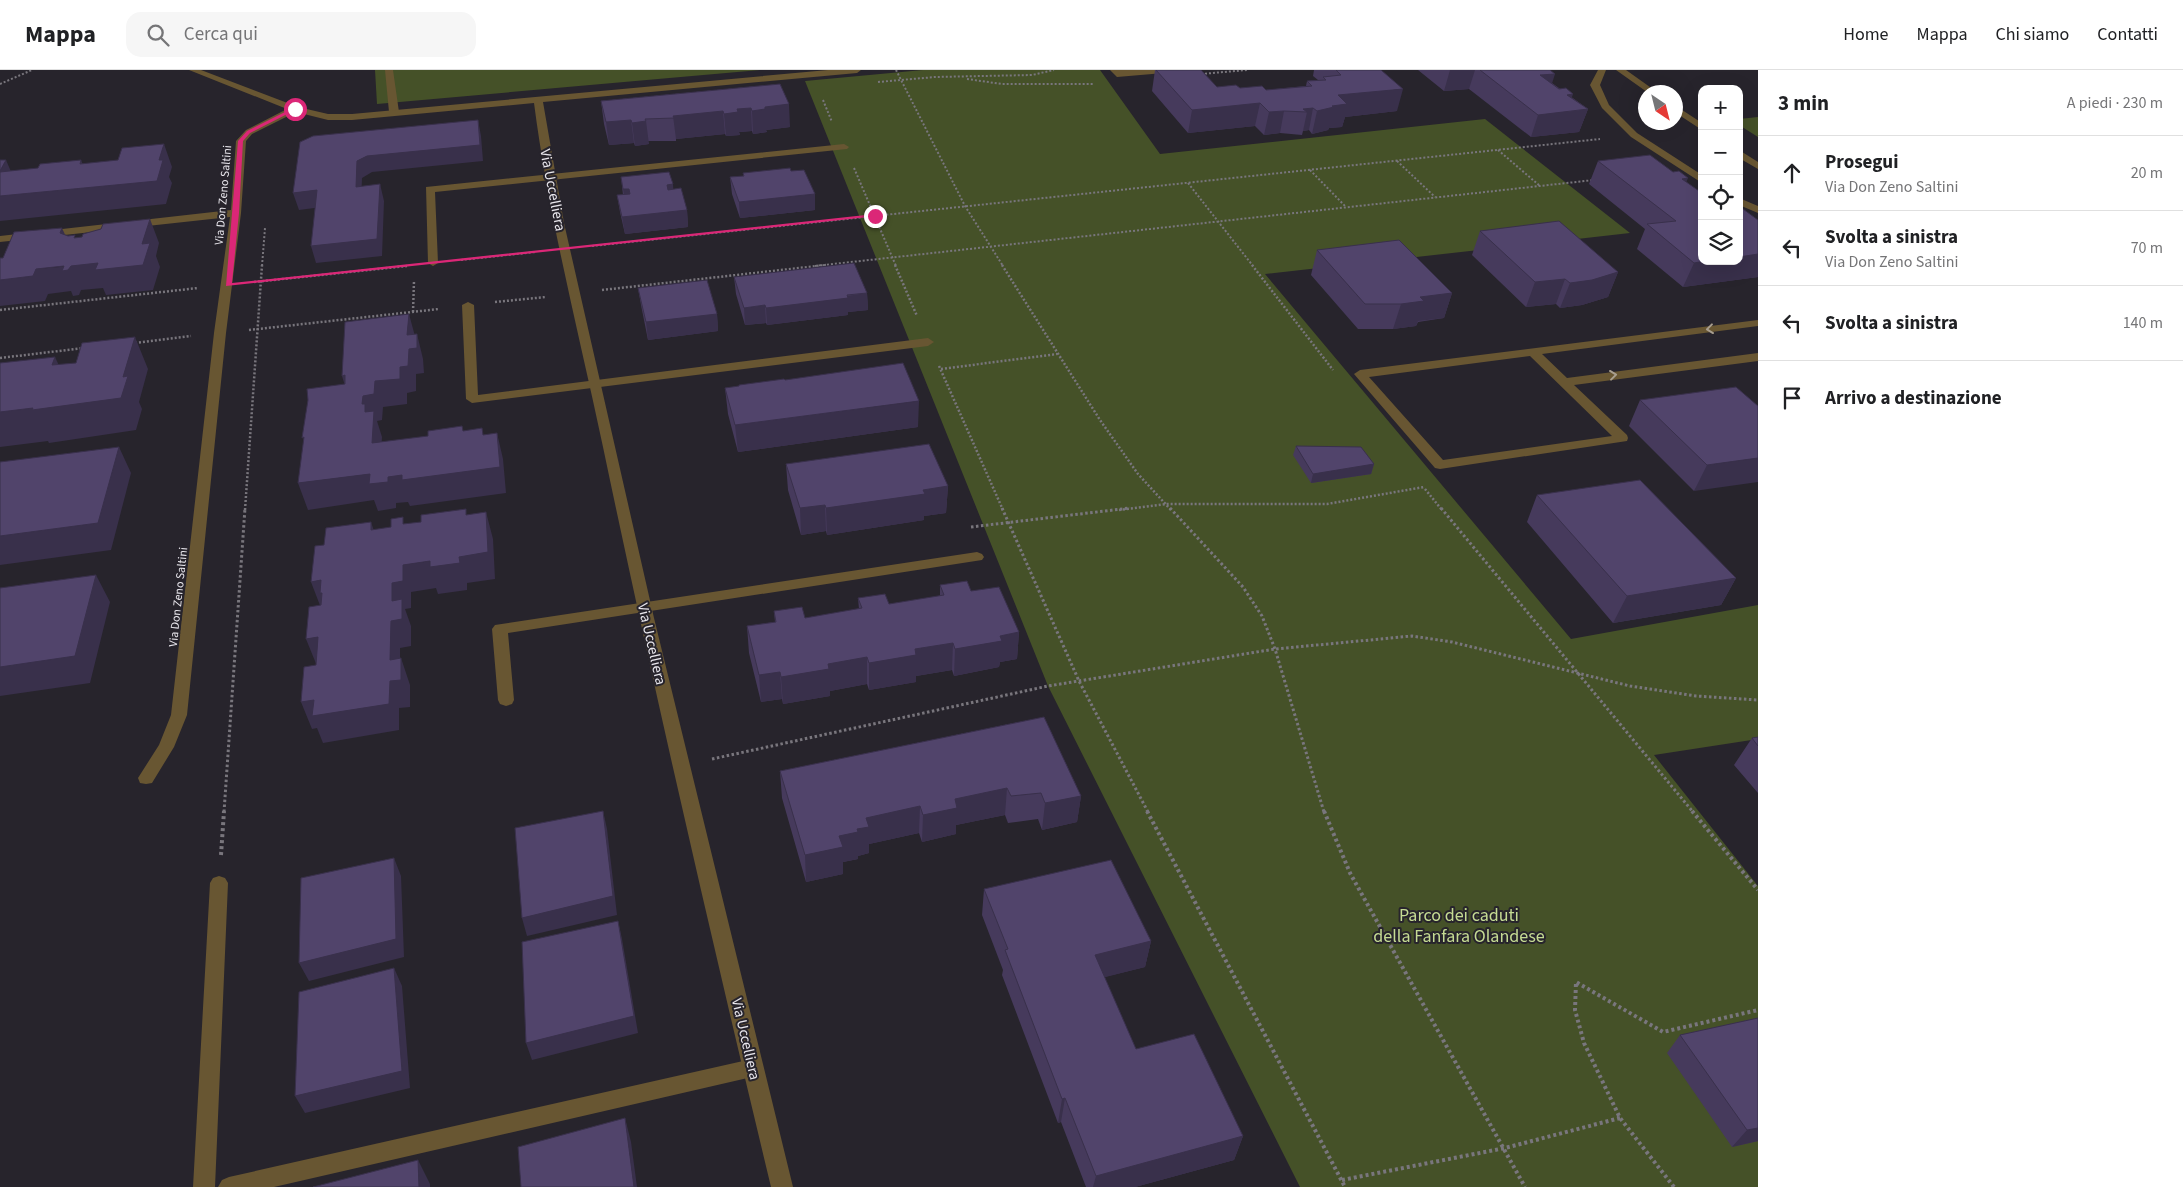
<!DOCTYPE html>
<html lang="it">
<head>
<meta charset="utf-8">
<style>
	body { margin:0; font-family:"Source Sans 3",sans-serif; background:#f6f6f6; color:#202124 }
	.controls { position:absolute; right:15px; top:15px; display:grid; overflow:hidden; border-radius:10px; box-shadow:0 5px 20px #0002 }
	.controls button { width:45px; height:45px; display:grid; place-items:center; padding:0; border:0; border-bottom:1px solid #e0e0e0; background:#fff; color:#202124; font:25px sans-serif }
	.compass { position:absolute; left:1638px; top:15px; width:45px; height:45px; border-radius:50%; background:#fff; box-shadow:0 5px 20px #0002; rotate:145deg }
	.stop { position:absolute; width:15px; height:15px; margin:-11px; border:4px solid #db2777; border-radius:50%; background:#fff }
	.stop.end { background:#db2777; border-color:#fff; box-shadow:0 1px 5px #0008 }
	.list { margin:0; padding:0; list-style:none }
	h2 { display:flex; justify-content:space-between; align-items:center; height:65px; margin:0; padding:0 20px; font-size:21px }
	h2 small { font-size:16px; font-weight:400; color:#757577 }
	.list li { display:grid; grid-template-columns:32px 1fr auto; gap:15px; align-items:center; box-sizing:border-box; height:75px; padding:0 20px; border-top:1px solid #e0e0e0 }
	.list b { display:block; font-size:19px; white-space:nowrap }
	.list p { margin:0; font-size:16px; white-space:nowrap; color:#757577 }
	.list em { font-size:16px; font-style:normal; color:#757577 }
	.icon { flex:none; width:28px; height:28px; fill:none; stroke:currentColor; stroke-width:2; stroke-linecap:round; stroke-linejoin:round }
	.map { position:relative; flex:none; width:1758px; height:1117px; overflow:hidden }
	header { display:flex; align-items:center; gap:30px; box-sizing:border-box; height:70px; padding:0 25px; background:#fff; border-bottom:1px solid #e0e0e0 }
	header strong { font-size:24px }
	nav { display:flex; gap:28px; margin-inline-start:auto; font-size:18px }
	.search { width:350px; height:45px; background:#f6f6f6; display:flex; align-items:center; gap:12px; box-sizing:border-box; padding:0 18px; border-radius:15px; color:#757577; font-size:19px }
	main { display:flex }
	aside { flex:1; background:#fff }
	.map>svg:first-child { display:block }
	.green { fill:#455128 }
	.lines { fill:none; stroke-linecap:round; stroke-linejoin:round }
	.path-far3 { stroke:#79767d; stroke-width:2; stroke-dasharray:2 2; stroke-linecap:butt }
	.path-far2 { stroke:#79767d; stroke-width:2.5; stroke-dasharray:2 2; stroke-linecap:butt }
	.path-far1 { stroke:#79767d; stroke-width:3; stroke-dasharray:2.5 2.5; stroke-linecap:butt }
	.path { stroke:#79767d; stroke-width:4; stroke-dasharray:3 3; stroke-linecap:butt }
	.lane { fill:#685632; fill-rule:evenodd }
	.street { fill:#685632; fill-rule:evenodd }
	.wall { fill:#463a5c }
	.shaded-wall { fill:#39304b }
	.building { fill:#51446b; stroke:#39304b }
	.oneway { stroke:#a89e8f }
	.route { fill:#db2777 }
	.labels { text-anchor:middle; stroke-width:4; stroke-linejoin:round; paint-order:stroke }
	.far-street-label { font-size:12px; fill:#e8e6ec; stroke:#27242c }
	.street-label { font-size:15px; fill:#e8e6ec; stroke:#27242c }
	.near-park-label { font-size:18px; fill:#c5db93; stroke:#27242c }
</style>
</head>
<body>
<header>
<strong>Mappa</strong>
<div class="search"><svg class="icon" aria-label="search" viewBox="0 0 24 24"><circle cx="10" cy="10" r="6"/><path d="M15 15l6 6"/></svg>Cerca qui</div>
<nav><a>Home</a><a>Mappa</a><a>Chi siamo</a><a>Contatti</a></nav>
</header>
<main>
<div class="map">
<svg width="1758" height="1117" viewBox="0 0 1758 1117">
	<rect width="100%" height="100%" fill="#27242c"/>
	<path class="green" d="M375,0H760L377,34Z
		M923,0H1100L1160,84L1485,49L1630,163L1265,204L1571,569L1758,535V669L1654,685L1758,816V1117H1300L1048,616L805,11Z
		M1758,47V67L1739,55V49Z"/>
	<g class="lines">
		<path class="path-far3" d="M896,0L965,136L1003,196
			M1201,4L1247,0
			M967,9L1002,14H1093
			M878,12L935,7L1032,5L1054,0
			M0,14L32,0
			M823,30L832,52
			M1498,80L1540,116
			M1397,91L1435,127
			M854,98L896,196
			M1310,100L1346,137
			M1188,113L1253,196
			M592,176L1600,69
			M461,190L536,182
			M262,196L265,158
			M403,196H407
			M815,196L1594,110"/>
		<path class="path-far2" d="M895,195L917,246
			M1002,195L1100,350L1138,404L1171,440
			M1252,195L1333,300
			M254,212L407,196
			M602,220L826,195
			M495,232L546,227
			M0,240L198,218
			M413,242L414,211
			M249,260L439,239
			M135,273L191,266
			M0,288L84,278
			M939,296L1003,440
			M941,299L1057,284
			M1425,419L1442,440
			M245,440L262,195
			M1119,440L1167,434H1327L1424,417"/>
		<path class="path-far1" d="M1002,438L1079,611L1148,742
			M1170,438L1243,517L1262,546L1275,579L1324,742
			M1441,438L1693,742
			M971,457L1130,438
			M712,689L1048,616L1275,579L1412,566L1452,572L1630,616L1696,626L1758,630
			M224,742L245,438"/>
		<path class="path" d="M1147,741L1345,1117
			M1324,741L1350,803L1525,1117
			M1692,741L1758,820
			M221,785L224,741
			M1342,1110L1505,1078L1620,1048
			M1674,1117L1620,1048L1584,973L1575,940L1576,912L1663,962L1758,940"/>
		<path class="lane" d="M385,0H393L399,42L397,44H391L389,42Z
			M1110,0H1168L1164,3L1117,7Z
			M1598,0H1606L1600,15L1609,35L1637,63L1702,105V113L1631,67L1602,38L1590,15Z
			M844,74L849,77L847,79L435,122L438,193L433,196L428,193L426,117Z
			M1739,128L1758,136V143L1739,135Z
			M468,232L474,235L478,325L928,268L934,272L928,276L472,333L466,329L462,235Z
			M1758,250V256L1542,284L1567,308L1758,283V291L1574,315L1627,365L1628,368L1627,371L1440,399L1435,398L1354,304L1360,300ZM1530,286L1612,366L1443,390L1369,307Z
			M977,482L982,484L984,487L982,490L508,563L514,630L512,634L506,636L500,634L498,630L492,559L495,555Z
			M219,806L225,808L228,813L215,1117H193L210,813L213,808Z
			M752,989L759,992L762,998L759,1004L752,1007L274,1117H218L222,1110L229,1107Z"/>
		<path class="street" d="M189,0H201L298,37L328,44H352L828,0H861L857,3L543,32L564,153L654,548L793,1117H771C712,871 655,625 603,377C579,263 549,149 534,33L352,50H328L296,42L252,64L246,71L241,143L226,263L187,645L174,677L152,713L146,714L140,713L138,708L159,675L171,645L214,263L230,147L0,172V166L231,140L236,71L246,60L287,39Z
			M1616,0H1626L1657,22H1647Z
			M1676,36L1702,53V60L1676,43Z
			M1739,80L1758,92V99L1739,88Z"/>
	</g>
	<path class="wall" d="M1155,0H1201L1217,17L1266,20L1306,16L1307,11L1318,10L1313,6L1314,0H1381L1397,41L1345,47L1342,57L1329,58L1328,60L1312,64L1309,60L1303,61L1302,65L1280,63L1264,65L1255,56L1188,63L1152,21Z
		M1418,0H1550L1552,13L1588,39L1579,62L1531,67L1469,19L1444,21Z
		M780,14L790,57L766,60L767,62L753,64L752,61L739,62L740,65L726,66L725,64L676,69V71H648L649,74L635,76L634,73L609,75L604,54L601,31Z
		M1598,91L1687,112L1702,191L1758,150V207L1683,217L1637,179L1645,159L1589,114Z
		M743,103L815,124V140L740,148L732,124L730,107L743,106Z
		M621,107L673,119L687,140L688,157L625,164L620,142L617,125H623Z
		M1480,161L1618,202L1608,227L1582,235L1560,238L1556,234L1526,237L1472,185Z
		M1317,180L1452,223L1444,248L1418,252L1416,256L1393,259H1358L1311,205Z
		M734,207L867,223L868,240L848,242V245L767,255L766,253L745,255L736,224Z
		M638,218L717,244L718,261L648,270L641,235Z
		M785,310L918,357L738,382L728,344L725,318Z
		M1640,330L1758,336L1694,421L1629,356Z
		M1296,376L1374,394L1371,404L1311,413L1293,385Z
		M786,394L948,416L946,443L924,446V450L827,465L826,461L801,465L788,420Z
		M1537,425L1736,508L1721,535L1613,553L1527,452Z
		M940,515L971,521L1019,562L1017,589L1000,592L999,597L954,606L952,600L916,606V612L869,620L867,614L830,621V626L783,634L782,629L761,632L749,583L747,556L775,552L774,541L805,548L859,539L858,528L889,534L940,526Z
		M1044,647L1081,726L1077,752L1042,760L1038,749L1008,753L1005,745L956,755V764L922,772L919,763L869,774V783L858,786V789L843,792V804L806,812L782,728L780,701Z
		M1758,667V723L1734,695L1752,668Z
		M984,819L1151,871L1145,897L1104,907L1136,979L1243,1066L1234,1090L1135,1117H1086L1061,1052L1058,1053L1002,905L1003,900L982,845Z
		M1758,948V1071L1732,1077L1667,983L1680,965Z"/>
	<path class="shaded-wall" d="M1450,0H1475L1469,19L1444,21Z
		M1555,4L1548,26L1540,5Z
		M1403,19L1397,41L1345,47L1342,57L1329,58L1328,60L1312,64L1317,41L1338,25Z
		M1573,24L1567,42L1588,39L1579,62L1531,67L1538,45L1567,25Z
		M1260,33L1255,56L1188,63L1192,40Z
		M789,34L790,57L766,60L767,62L753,64L752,41L765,37Z
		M751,38L752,61L739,62L740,65L726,66L724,44L737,39Z
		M1313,38L1309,60L1303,61L1307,42L1303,39Z
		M723,41L725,64L676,69L673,46Z
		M1284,41L1280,63L1264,65L1269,42Z
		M478,50L481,66L483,91L372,102L362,108L361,133L356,117L357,91L367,86Z
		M631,50L634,73L609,75L606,52Z
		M646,51L649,74L635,76L632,53Z
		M164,74L172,97L169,107L172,113L166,134L0,151V101L6,90L16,113L80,94L81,90L91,114L159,90Z
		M1688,108L1678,132L1682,109Z
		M380,114L384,131L382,186L316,193L311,176Z
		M673,114L674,130L669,131L667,115Z
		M623,119H629L631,135L626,136Z
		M317,120L322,137L299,140L293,123Z
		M815,124V140L740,148L739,132Z
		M687,140L688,157L625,164L622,147Z
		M150,149L159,173L156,186L160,197L153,220L106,225L103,218L81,220L79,225L73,226L71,221L48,224L45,231L0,236V210L36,199L71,196L142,174Z
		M62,158L73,182L60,163Z
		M1758,184V207L1683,217L1694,193L1705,191H1739V187Z
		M1618,202L1608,227L1582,235L1560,238L1570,213Z
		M1565,209L1556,234L1526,237L1535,212Z
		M867,223L868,240L848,242V245L767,255L766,238Z
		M1452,223L1444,248L1418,251L1416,256L1393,259L1401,234L1420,227Z
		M765,235L766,253L745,255L744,238Z
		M409,244L416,270L417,264L423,289L424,303L416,304V321L407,323V334L383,337L382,350L377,351L382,367L380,399L372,373L362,334L363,326L375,311L400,297L407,265Z
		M717,244L718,261L648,270L646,252Z
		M135,267L148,299L139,332L142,339L136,360L49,373L48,371L0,377V342L123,307Z
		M55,287L70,319L52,295Z
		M345,305L350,332L342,306Z
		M919,331L918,357L738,382L735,355Z
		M497,363L503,389L506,423L410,436L408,432L396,433V438L378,441L374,430L308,440L298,413L370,404L388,407Z
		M119,377L131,403L111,480L0,495V466Z
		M1758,388V412L1694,421L1707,395Z
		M1374,394L1371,404L1311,413L1313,404Z
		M948,416L946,443L924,446V450L827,465L826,438L923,420Z
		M825,435L826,461L801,465L800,438Z
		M486,442L493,469L495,509L467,513V520L438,524L436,518L411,522V538L405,539L411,556V576L400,578V610L401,588L410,615V637L399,638V660L323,673L317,658L312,659L301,632L390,590L392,513L403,495L459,487Z
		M371,452L380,479L371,460Z
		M96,505L110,532L90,613L0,626V597Z
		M1736,508L1721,535L1613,553L1627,526Z
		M321,510L330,550L321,538L311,512Z
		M1019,562L1017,589L1000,592L999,597L954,606L955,579L1000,566Z
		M318,567L317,596L306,569Z
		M953,573L952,600L916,606V612L869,620V593L915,579Z
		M867,587V614L830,621V626L783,634L781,607L828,594Z
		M780,602L782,629L761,632L759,605Z
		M1007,718L1005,745L956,755V764L922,772L923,745L955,729Z
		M1081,726L1077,752L1042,760L1045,733Z
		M920,736L919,763L869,774V783L858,786V789L843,792V804L806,812L805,785L839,766L857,759L866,748Z
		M603,741L607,759L617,845L527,866L522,848Z
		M394,788L401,806L404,887L309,911L299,893Z
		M618,851L622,869L638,963L532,990L526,973Z
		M1151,871L1145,897L1090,911L1095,885Z
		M394,898L402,916L410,1018L305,1043L295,1026Z
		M1065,1028L1061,1052L1058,1053L1062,1029Z
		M625,1048L631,1072L637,1117H634Z
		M1758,1058V1071L1732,1077L1747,1060Z
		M1243,1066L1234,1090L1135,1117H1093L1096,1106Z
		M418,1090L430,1114V1117H419Z"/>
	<path class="building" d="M1156,0H1201L1217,17L1236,15L1240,18L1262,16L1266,20L1312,16L1307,11L1326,10L1323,7L1341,5L1336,0H1381L1403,19L1338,25L1347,34L1332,36L1334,37L1317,41L1313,38L1303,39L1307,42L1284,41L1269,42L1260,33L1192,40Z
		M1480,0H1550L1555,4L1540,5L1559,19L1566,18L1573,24L1567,25L1588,39L1538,45Z
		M780,14L789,34L765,37V39L752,41L751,38L737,39L738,42L724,44L723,41L673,46L674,48L645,49L646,51L632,53L631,50L606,52L601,31Z
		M478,50L480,75L367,86L357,91L356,117L380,114L377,169L311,176L317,120L293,123L300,72L313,66Z
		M164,74L159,90H163L157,111L0,126V102L38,98L40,94L81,90L80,94L118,90L122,78Z
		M1650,85L1673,102L1679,101L1688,108L1682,109L1702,123V191H1705L1694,193L1647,154L1676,151L1598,91Z
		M0,90H6L0,101Z
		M790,98L791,101L804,100L815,124L739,132L730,107L744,106L743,103Z
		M669,102L673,114L667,115L668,120L681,118L687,140L622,147L617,125L630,124L629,119H623L621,107Z
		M1739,136L1758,150V184L1739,187Z
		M150,149L142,174L150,173L143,195L95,200L98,193L71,196L68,200L62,201L64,196L36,199L33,206L0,210V188H3L14,162L62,158L60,163L68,166L75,165L74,168L82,167L83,164L101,159L103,154Z
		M1559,151L1618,202L1592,210L1570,213L1565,209L1535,212L1480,161Z
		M1399,170L1452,223L1420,227L1424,231L1401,234H1365L1317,180Z
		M854,193L867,223L847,225L848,228L766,238L765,235L744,238L734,207Z
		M707,210L717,244L646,252L638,218Z
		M409,244L407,265L417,264V278L409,279L408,296L400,297V309L375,311L374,324L363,326L362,334H365V342L374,341L372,373L428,366V361L462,356L463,361L482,358L483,365L497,363L500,397L402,410V405L388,407V412L369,414L370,404L298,413L304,367L302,368L308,330L307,319L345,314V305L342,306L345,252Z
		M135,267L123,307L128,306L121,328L32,340L33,338L0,342V293L55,287L52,295L76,293L82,273Z
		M903,293L919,331L735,355L725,318L739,316V315L784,309L785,310Z
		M1736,317L1758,336V388L1707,395L1640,330Z
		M929,374L948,416L923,420L925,424L826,438L825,435L800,438L786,394Z
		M1296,376L1361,377L1374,394L1313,404Z
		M119,377L98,453L0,466V392Z
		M1640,410L1736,508L1627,526L1537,425Z
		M466,439V445L486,442L488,482L459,487L460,493L430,497V491L403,495V511L392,513V531L402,529V549L391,551L390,590L401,588V610L390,611L389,634L312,646L314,630L301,632L304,597L316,595L318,567L306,569L309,537L321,535L322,523H320L321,510L311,512L315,476L324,475L326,458L371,452V460L391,457V449L403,447V454L421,452V445Z
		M96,505L75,586L0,597V518Z
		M967,511L971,521L999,517L1019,562L1000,566L1002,571L955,579L953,573L915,579L916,585L869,593L867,587L828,594L829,599L781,607L780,602L759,605L747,556L776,552L774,541L802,537L805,548L862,538L858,528L885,524L889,534L944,525L940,515Z
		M1044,647L1081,726L1045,733L1041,723L1011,726L1007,718L955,729L957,738L923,745L920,736L866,748L869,757L857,759L858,762L839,766L843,777L805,785L780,701Z
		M1758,667V676L1752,668Z
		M603,741L613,826L522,848L515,758Z
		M394,788L396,869L299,893L301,808Z
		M1111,790L1151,871L1095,885L1136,979L1194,964L1243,1066L1096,1106L1065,1028L1062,1029L1005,880L1008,879L984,819Z
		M618,851L634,946L526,973L522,872Z
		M394,898L402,1001L295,1026L299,922Z
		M1758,948V1058L1747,1060L1680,965Z
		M625,1048L634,1117H521L518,1077Z
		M418,1090L419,1117H313Z"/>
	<defs><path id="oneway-chevron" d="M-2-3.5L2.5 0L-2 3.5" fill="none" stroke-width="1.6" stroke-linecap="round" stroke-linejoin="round" transform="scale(1.25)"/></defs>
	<g class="oneway">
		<use href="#oneway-chevron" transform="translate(1710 259) rotate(173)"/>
		<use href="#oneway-chevron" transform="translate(1613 305) rotate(-7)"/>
	</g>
	<path class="route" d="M293,38L297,39L250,63L243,71L239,143L232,213L875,144L878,146L226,216L238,71L247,61Z"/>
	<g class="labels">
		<g class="far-street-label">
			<text transform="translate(223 125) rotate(-85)" y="4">Via Don Zeno Saltini</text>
			<text transform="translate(178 527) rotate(-84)" y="4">Via Don Zeno Saltini</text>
		</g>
		<g class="street-label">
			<text transform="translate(553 120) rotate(79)" y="5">Via Uccelliera</text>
			<text transform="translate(652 574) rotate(77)" y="5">Via Uccelliera</text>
			<text transform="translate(746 969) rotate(77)" y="5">Via Uccelliera</text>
		</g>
		<g class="near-park-label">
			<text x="1459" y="851">Parco dei caduti<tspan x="1459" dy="21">della Fanfara Olandese</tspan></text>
		</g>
	</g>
</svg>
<div class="controls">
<button>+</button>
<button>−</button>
<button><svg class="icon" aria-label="locate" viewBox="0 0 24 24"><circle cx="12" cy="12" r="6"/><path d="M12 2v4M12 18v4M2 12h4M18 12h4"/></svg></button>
<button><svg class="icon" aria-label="layers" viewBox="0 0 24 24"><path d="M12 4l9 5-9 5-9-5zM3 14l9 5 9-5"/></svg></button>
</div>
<svg class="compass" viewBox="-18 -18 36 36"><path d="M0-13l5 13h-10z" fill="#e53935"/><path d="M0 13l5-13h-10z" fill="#757577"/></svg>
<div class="stop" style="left:295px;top:39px"></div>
<div class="stop end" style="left:875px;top:146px"></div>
</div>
<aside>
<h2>3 min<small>A piedi · 230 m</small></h2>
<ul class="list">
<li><svg class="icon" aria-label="ahead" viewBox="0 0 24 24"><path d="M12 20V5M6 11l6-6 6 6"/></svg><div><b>Prosegui</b><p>Via Don Zeno Saltini</p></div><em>20 m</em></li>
<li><svg class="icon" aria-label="left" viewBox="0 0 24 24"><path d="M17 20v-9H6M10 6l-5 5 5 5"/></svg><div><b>Svolta a sinistra</b><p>Via Don Zeno Saltini</p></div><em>70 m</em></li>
<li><svg class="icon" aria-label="left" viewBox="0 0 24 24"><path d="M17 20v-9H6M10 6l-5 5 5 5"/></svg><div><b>Svolta a sinistra</b></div><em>140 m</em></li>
<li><svg class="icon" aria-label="arrive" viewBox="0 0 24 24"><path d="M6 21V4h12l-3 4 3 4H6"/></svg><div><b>Arrivo a destinazione</b></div></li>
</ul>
</aside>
</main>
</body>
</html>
